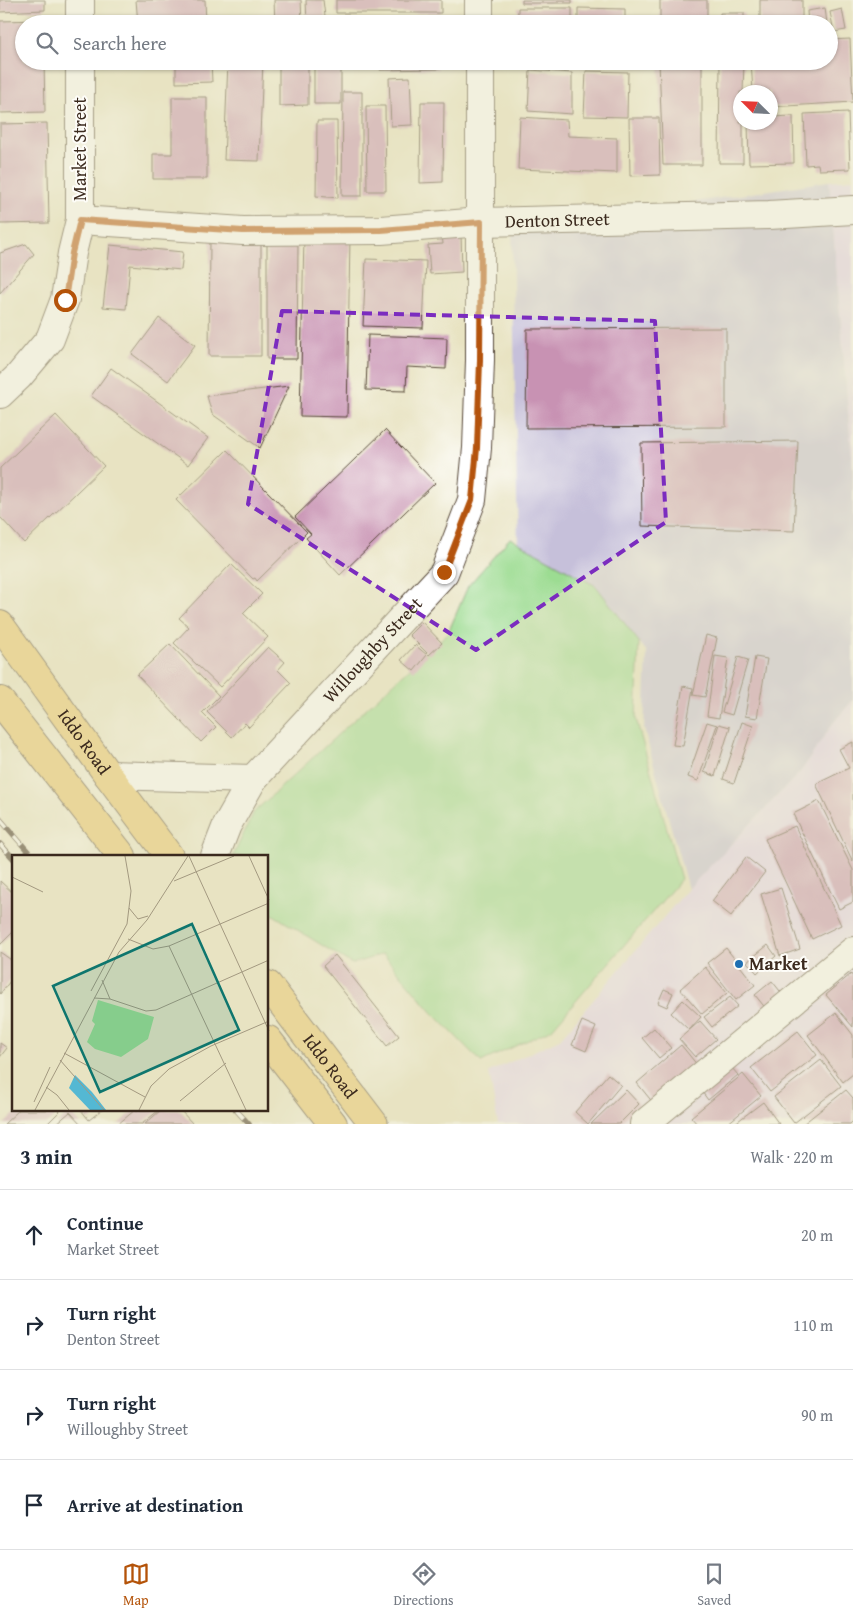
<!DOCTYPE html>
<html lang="en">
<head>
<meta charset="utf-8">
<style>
	body { margin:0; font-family:"Gentium Book Plus",serif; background:#f2f2f3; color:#1f2937 }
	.compass { position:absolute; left:733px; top:85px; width:45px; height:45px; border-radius:50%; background:#fff; box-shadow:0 1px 4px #0004; rotate:294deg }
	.stop { position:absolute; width:15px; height:15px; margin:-11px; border:4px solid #b45309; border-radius:50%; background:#fff }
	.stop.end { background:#b45309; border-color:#fff; box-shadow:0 1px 5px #0008 }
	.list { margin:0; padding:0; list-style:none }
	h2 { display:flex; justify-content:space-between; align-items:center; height:65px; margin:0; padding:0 20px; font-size:21px }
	h2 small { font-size:16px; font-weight:400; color:#747a83 }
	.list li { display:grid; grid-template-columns:32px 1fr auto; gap:15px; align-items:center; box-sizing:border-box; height:90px; padding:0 20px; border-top:1px solid #e0e1e3 }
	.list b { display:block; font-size:19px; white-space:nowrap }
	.list p { margin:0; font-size:16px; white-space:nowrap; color:#747a83 }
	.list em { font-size:16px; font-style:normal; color:#747a83 }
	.icon { flex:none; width:28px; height:28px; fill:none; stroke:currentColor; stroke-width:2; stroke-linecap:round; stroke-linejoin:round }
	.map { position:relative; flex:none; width:853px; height:1124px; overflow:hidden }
	.search { position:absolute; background:#fff; box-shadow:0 1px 4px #0004; left:15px; right:15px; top:15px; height:55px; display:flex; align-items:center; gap:12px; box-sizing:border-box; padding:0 18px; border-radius:28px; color:#747a83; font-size:19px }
	.sheet { height:425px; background:#fff }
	nav { display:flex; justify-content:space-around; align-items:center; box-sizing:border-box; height:70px; border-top:1px solid #e0e1e3; background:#fff; font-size:14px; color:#747a83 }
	nav a { display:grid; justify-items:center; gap:2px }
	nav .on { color:#b45309 }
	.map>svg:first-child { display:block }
	.built { fill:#e4d3f2 }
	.industrial { fill:#c6c0da }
	.green { fill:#9cdc92; stroke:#6c8358 }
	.building { fill:#c892b3 }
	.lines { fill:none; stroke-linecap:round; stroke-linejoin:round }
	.street-casing { stroke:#554637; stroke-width:30 }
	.highway-casing { stroke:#554637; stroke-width:30 }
	.street { stroke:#fff; stroke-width:28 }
	.highway { stroke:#ebc669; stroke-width:28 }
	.rail-casing { stroke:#3b2a1e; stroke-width:5.5 }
	.rail { stroke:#fdfcf7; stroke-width:4; stroke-dasharray:11; stroke-linecap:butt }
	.route { stroke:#b45309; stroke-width:6 }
	.marked { fill:none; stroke:#7b2cbf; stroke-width:4; stroke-dasharray:10 6; stroke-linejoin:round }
	.poi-dot { fill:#1f6fb2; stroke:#fdfcf7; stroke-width:2 }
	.labels { text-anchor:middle; stroke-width:4; stroke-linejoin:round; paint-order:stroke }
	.street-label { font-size:18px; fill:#3b2a1e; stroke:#fdfcf7 }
	.poi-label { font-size:18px; font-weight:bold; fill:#3b2a1e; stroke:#fdfcf7; text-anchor:start }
	.inset-road { fill:none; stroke:#a39980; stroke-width:1 }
	.view { fill:#0f766e; fill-opacity:0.15; stroke:#0f766e; stroke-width:2.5 }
	.inset-edge { fill:none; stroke:#3b2a1e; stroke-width:2.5 }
</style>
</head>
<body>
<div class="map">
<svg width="853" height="1124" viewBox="0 0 853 1124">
	<rect width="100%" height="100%" fill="#fdfcf7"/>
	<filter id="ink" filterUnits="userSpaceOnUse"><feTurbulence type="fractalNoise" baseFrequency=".02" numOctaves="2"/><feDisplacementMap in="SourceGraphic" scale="10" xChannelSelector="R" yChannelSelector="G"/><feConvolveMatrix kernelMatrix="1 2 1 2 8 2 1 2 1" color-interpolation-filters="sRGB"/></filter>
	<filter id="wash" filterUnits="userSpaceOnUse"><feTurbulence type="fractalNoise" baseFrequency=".0096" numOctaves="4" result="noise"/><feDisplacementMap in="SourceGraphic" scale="20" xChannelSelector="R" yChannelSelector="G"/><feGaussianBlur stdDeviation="1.12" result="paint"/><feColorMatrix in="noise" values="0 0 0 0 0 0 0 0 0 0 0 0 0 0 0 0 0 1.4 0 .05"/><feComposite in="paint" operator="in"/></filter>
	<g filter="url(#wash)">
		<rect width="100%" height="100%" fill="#e8e3c2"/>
		<path class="built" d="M853,179V473L829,181Z
			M853,700V1124H498L489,1072L560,1039L688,889L801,771L833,723Z"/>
		<path class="industrial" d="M829,181L853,473V700L833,723L801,771L688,889L644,729L647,652L603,596L518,548L512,230Z"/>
		<path class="green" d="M510,538L596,586L639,642L636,719L681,879L552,1029L481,1062L432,1012L383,954L352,964L272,914L268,908V856H233L254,812L448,633L468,586Z"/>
		<g id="blocks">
			<path class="building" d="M0,0H45V10L0,12Z
				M136,0H205L206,24H138Z
				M274,0H301L302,24H275Z
				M306,0H323L326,24H307Z
				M336,0H441V13H336Z
				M522,0H572V3H522Z
				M660,0H707V24H660Z
				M760,0H802V24H760Z
				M518,8H572V24H518Z
				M578,8L625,9V24H578Z
				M825,8L827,24H808L807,11Z
				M842,9L846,30L834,32L830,12Z
				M720,13H744V24H720Z
				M43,20V24H24V61H44L45,112L0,113V21Z
				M850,39L853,102L770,107V92H753L751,61H829V40Z
				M176,61H211L212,82L176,83Z
				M228,61H263L259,161L224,160Z
				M279,61H308V105L279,106Z
				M314,61H341V104H314Z
				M380,61H438V69L380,70Z
				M659,61L702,62V165H663Z
				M720,61H744L743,92H740V122H743V163H719Z
				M530,70L572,73V114L528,111Z
				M586,71L628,72L627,117L584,116Z
				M410,77L412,125L391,126L389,78Z
				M343,92H362V196H342Z
				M172,97H207V179H153V154H172Z
				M421,102H444L443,182L420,183Z
				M366,106H385L386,191H367Z
				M848,112L850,169L819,170L818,164L806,165L804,114Z
				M793,116L794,163L749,164L748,122H770V117Z
				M520,117L567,120L568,136L617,138V173L518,169Z
				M629,118H659L660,175L630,176Z
				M317,121H337L338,198L316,196Z
				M47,123L49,223L0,224V124Z
				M461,233L462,272L430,274L428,245L443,244L442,234Z
				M304,237H350L347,417L300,416Z
				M210,240H261V356H209Z
				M298,242L297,359H267V243Z
				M26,244L34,254L0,293V253Z
				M110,245L183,252L181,270L130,265L126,309L103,307Z
				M366,259L426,261L423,328L363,326Z
				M159,318L195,345L168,381L132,354Z
				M726,328V427L526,428L527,329Z
				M368,335L447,338L446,369L407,367L406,391L366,390Z
				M111,368L208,438L188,465L91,396Z
				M289,386L260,448L212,414L207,396Z
				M56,415L104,466L24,543L0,517V468Z
				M385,430L435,483L340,575L306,538L311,534L295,517Z
				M798,441L794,531L642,526L641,443Z
				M227,450L307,532L257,581L255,578L253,579L176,500Z
				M231,564L262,594L243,613L268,637L220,687L174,643L189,627L179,618Z
				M422,622L442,643L429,655L409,635Z
				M706,635L717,638L705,697L693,695Z
				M170,644L219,696L202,713L216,727L201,742L137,675Z
				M415,645L427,655L414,671L401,660Z
				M268,647L285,662L278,670L291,683L249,727L245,723L232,737L207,712Z
				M715,656L728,658L719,718L707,716Z
				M738,657L748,660L732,715L722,712Z
				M755,657L767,659L757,718L745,716Z
				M683,686L693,688L683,746L673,745Z
				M707,722L717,725L698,781L688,777Z
				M742,722L753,726L734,783L723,779Z
				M719,724L730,727L715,776L704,772Z
				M853,742V862L816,784L849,768L839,749Z
				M819,801L853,870V902L839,909L793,814Z
				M795,826L841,925L812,939L765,839Z
				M746,857L765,872L731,916L712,901Z
				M0,881L14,894V931L0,945Z
				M781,888L800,949L780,956L761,894Z
				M768,945L776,956L757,973L747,962Z
				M726,948L755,985L736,1000L707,963Z
				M0,952L14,962V976L0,994Z
				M335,955L399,1036L387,1046L323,966Z
				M705,967L727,993L702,1014L680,989Z
				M851,974L853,977V1027L826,995Z
				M772,981L784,996L767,1010L755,995Z
				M664,989L673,993L667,1007L658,1003Z
				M730,997L738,1006L712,1027L704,1017Z
				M683,1000L701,1017L689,1030L671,1013Z
				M836,1013L853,1035V1074L843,1082L808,1035Z
				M582,1021L596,1027L586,1051L572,1045Z
				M700,1021L716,1039L695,1057L679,1039Z
				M654,1028L671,1048L659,1058L642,1038Z
				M798,1031L817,1055L770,1092L751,1068Z
				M0,1043L7,1048L0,1057Z
				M681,1045L698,1066L654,1104L637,1083Z
				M821,1060L841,1086L794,1123L774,1097Z
				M726,1061L738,1075L708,1100L697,1085Z
				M608,1074L621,1085L588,1124L575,1112Z
				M743,1074L761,1096L727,1124H697L691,1117Z
				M626,1090L639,1104L619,1124H591Z
				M846,1090L853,1098V1121L850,1124H803Z
				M763,1102L779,1124H734Z
				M19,1110H61L47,1124H4Z
				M81,1110H102L89,1120Z
				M135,1110H159L142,1124H118Z
				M161,1110H180L193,1124H145Z
				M70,1112L81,1124H56Z"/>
		</g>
	</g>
	<g filter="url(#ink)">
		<use href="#blocks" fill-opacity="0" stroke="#554637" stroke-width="1"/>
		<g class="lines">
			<defs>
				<g id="street">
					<path d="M80,0V24"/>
					<path d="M479,0V24"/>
					<path id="s1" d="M80,220L243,231L381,230L481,222L769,215L853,210"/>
					<path d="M0,394L19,376L50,339L65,299L72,253L80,220V61"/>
					<path d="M108,775L253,779"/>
					<path id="s2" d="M215,856L227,825L253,779L444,573L472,500L477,448L480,360V61"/>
					<path d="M644,1124L853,951"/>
				</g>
				<g id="highway">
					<path id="s3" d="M0,625L108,775L169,856"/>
					<path d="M0,701L122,856"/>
					<path id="s4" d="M268,985L374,1124"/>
					<path d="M268,1040L333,1124"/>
				</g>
			</defs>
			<use href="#street" class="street-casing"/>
			<use href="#highway" class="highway-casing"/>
			<use href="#street" class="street"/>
			<use href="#highway" class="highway"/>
			<defs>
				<path id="rail" d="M0,819L32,856
					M0,844L14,859
					M236,1110L249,1124"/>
			</defs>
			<use href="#rail" class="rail-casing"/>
			<use href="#rail" class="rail"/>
		</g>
	</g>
	<g class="lines" filter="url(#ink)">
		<path class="route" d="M65,300L72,253L80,220L243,231L381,230L481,222L480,360L477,448L472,500L444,572"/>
	</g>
	<path d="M0 0H853V1124H0ZM282,311L655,321L666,522L476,650L248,504Z" fill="#e8e3c2" fill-opacity=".55" fill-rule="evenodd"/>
	<path class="marked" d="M282,311L655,321L666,522L476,650L248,504Z"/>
	<circle class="poi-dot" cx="739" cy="964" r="5"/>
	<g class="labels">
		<g class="street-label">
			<text transform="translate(80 149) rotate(-90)" y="6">Market Street</text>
			<text dy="6" stroke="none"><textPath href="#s1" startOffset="478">Denton Street</textPath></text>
			<text dy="6" stroke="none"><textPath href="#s2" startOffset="262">Willoughby Street</textPath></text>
			<text dy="6" stroke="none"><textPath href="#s3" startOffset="144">Iddo Road</textPath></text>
			<text dy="6" stroke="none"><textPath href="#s4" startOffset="102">Iddo Road</textPath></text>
		</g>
		<g class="poi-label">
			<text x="749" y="970">Market</text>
		</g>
	</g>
	<g transform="translate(12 855)">
		<rect width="256" height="256" fill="#e8e3c2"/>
		<path d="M86,145L142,162L136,184L109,202L83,194L75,187L83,169L80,166Z" fill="#9cdc92"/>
		<path d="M63,220L80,237L94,255H78L57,233Z" fill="#54b8d3"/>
		<path class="inset-road" d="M177,1L257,176M237,1L257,45M0,22L31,37M162,26L222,1M117,53L126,64L136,61M116,84L141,94L157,91L257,48M157,91L234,255M90,125L98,144M79,136L115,69L119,36L113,1M82,143L98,144L134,156L144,155L257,105M52,198L133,242M48,205L92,255M34,232L45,240L57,255M168,246L214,208M22,247L38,212M23,255L107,97L135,65L176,1M127,255L139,231L157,214L199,191L257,166"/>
		<path class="view" d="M180,69L227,175L88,237L41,131Z"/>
		<rect width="256" height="256" class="inset-edge"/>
	</g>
</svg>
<svg class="compass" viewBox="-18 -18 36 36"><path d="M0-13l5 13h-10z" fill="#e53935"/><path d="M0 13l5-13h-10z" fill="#747a83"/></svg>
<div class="stop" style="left:65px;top:300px"></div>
<div class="stop end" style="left:444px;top:572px"></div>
<div class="search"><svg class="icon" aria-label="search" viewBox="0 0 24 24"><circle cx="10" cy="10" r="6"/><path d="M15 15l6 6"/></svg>Search here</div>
</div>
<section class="sheet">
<h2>3 min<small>Walk · 220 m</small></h2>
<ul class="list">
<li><svg class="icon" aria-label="ahead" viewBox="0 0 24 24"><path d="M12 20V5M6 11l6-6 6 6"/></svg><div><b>Continue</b><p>Market Street</p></div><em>20 m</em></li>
<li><svg class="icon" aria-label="right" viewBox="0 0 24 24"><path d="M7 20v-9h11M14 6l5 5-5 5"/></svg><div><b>Turn right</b><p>Denton Street</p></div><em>110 m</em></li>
<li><svg class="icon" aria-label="right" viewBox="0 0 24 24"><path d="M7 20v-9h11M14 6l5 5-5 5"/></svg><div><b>Turn right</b><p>Willoughby Street</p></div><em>90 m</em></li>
<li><svg class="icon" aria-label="arrive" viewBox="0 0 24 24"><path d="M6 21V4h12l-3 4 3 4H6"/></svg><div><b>Arrive at destination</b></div></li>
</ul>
</section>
<nav>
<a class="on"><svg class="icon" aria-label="map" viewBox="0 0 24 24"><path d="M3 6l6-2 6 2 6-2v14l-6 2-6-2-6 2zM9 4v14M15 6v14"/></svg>Map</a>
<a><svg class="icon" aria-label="directions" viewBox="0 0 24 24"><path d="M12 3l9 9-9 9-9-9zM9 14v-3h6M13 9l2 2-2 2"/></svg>Directions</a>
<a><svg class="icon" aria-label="saved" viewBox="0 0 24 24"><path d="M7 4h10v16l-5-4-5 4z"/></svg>Saved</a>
</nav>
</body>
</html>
